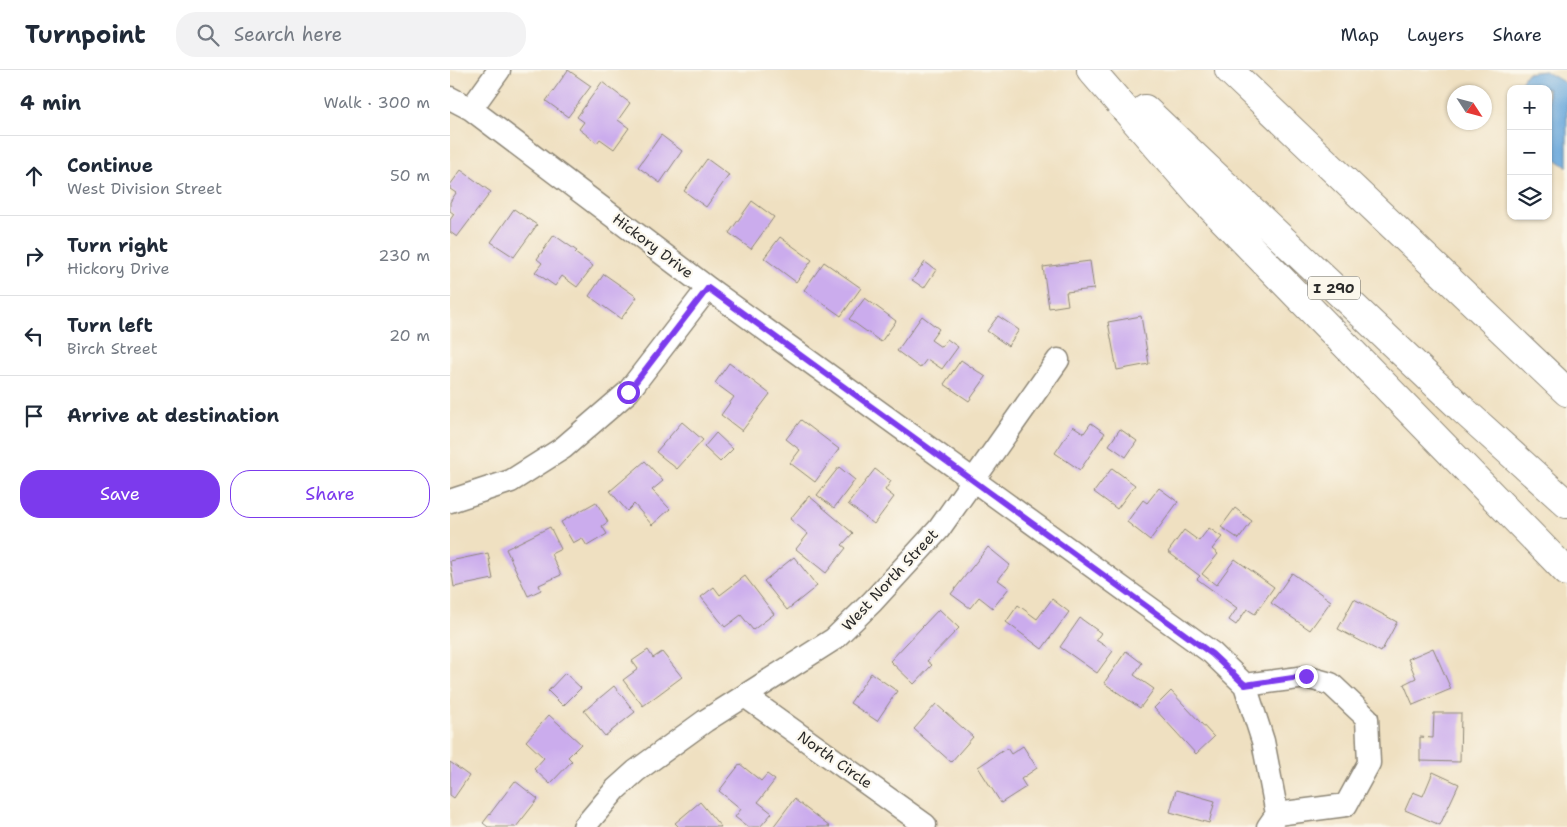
<!DOCTYPE html>
<html lang="en">
<head>
<meta charset="utf-8">
<style>
	body { margin:0; font-family:"Shantell Sans",sans-serif; background:#f2f2f3; color:#1f2937 }
	.controls { position:absolute; right:15px; top:15px; display:grid; overflow:hidden; border-radius:10px; box-shadow:0 1px 4px #0004 }
	.controls button { width:45px; height:45px; display:grid; place-items:center; padding:0; border:0; border-bottom:1px solid #e0e1e3; background:#fff; color:#1f2937; font:25px sans-serif }
	.compass { position:absolute; left:997px; top:15px; width:45px; height:45px; border-radius:50%; background:#fff; box-shadow:0 1px 4px #0004; rotate:126deg }
	.stop { position:absolute; width:15px; height:15px; margin:-11px; border:4px solid #7c3aed; border-radius:50%; background:#fff }
	.stop.end { background:#7c3aed; border-color:#fff; box-shadow:0 1px 5px #0008 }
	.list { margin:0; padding:0; list-style:none }
	h2 { display:flex; justify-content:space-between; align-items:center; height:65px; margin:0; padding:0 20px; font-size:21px }
	h2 small { font-size:16px; font-weight:400; color:#747a83 }
	.list li { display:grid; grid-template-columns:32px 1fr auto; gap:15px; align-items:center; box-sizing:border-box; height:80px; padding:0 20px; border-top:1px solid #e0e1e3 }
	.list b { display:block; font-size:19px; white-space:nowrap }
	.list p { margin:0; font-size:16px; white-space:nowrap; color:#747a83 }
	.list em { font-size:16px; font-style:normal; color:#747a83 }
	.actions { display:flex; gap:10px; padding:15px 20px }
	.actions a { flex:1; padding:11px 0; border:1px solid #7c3aed; border-radius:20px; text-align:center; font-size:18px; color:#7c3aed }
	.actions .main { background:#7c3aed; color:#fff }
	.icon { flex:none; width:28px; height:28px; fill:none; stroke:currentColor; stroke-width:2; stroke-linecap:round; stroke-linejoin:round }
	.map { position:relative; flex:none; width:1117px; height:757px; overflow:hidden }
	header { display:flex; align-items:center; gap:30px; box-sizing:border-box; height:70px; padding:0 25px; background:#fff; border-bottom:1px solid #e0e1e3 }
	header strong { font-size:24px }
	nav { display:flex; gap:28px; margin-inline-start:auto; font-size:18px }
	.search { width:350px; height:45px; background:#f2f2f3; display:flex; align-items:center; gap:12px; box-sizing:border-box; padding:0 18px; border-radius:20px; color:#747a83; font-size:19px }
	main { display:flex }
	aside { flex:1; background:#fff }
	.map>svg:first-child { display:block }
	.water { fill:#6aa8dc; stroke:#4a6a84 }
	.building { fill:#cbaced }
	.lines { fill:none; stroke-linecap:round; stroke-linejoin:round }
	.minor-casing { stroke:#8d8676; stroke-width:25 }
	.highway-casing { stroke:#8d8676; stroke-width:30 }
	.minor { stroke:#fff; stroke-width:22 }
	.highway { stroke:#fff; stroke-width:28 }
	.route { stroke:#7c3aed; stroke-width:6 }
	.labels { text-anchor:middle; stroke-width:4.5; stroke-linejoin:round; paint-order:stroke }
	.shield { fill:#fbf7ec; stroke:#696865; stroke-width:1 }
	.shield-label { font-size:14px; font-weight:bold; fill:#2b2b2b }
	.street-label { font-size:15px; fill:#2b2b2b; stroke:#fbf7ec }
</style>
</head>
<body>
<header>
<strong>Turnpoint</strong>
<div class="search"><svg class="icon" aria-label="search" viewBox="0 0 24 24"><circle cx="10" cy="10" r="6"/><path d="M15 15l6 6"/></svg>Search here</div>
<nav><a>Map</a><a>Layers</a><a>Share</a></nav>
</header>
<main>
<aside>
<h2>4 min<small>Walk · 300 m</small></h2>
<ul class="list">
<li><svg class="icon" aria-label="ahead" viewBox="0 0 24 24"><path d="M12 20V5M6 11l6-6 6 6"/></svg><div><b>Continue</b><p>West Division Street</p></div><em>50 m</em></li>
<li><svg class="icon" aria-label="right" viewBox="0 0 24 24"><path d="M7 20v-9h11M14 6l5 5-5 5"/></svg><div><b>Turn right</b><p>Hickory Drive</p></div><em>230 m</em></li>
<li><svg class="icon" aria-label="left" viewBox="0 0 24 24"><path d="M17 20v-9H6M10 6l-5 5 5 5"/></svg><div><b>Turn left</b><p>Birch Street</p></div><em>20 m</em></li>
<li><svg class="icon" aria-label="arrive" viewBox="0 0 24 24"><path d="M6 21V4h12l-3 4 3 4H6"/></svg><div><b>Arrive at destination</b></div></li>
</ul>
<div class="actions"><a class="main">Save</a><a>Share</a></div>
</aside>
<div class="map">
<svg width="1117" height="757" viewBox="0 0 1117 757">
	<rect width="100%" height="100%" fill="#fbf7ec"/>
	<filter id="ink" filterUnits="userSpaceOnUse"><feTurbulence type="fractalNoise" baseFrequency=".02" numOctaves="2"/><feDisplacementMap in="SourceGraphic" scale="10" xChannelSelector="R" yChannelSelector="G"/><feConvolveMatrix kernelMatrix="1 2 1 2 8 2 1 2 1" color-interpolation-filters="sRGB"/></filter>
	<filter id="wash" filterUnits="userSpaceOnUse"><feTurbulence type="fractalNoise" baseFrequency=".0096" numOctaves="4" result="noise"/><feDisplacementMap in="SourceGraphic" scale="20" xChannelSelector="R" yChannelSelector="G"/><feGaussianBlur stdDeviation="1.12" result="paint"/><feColorMatrix in="noise" values="0 0 0 0 0 0 0 0 0 0 0 0 0 0 0 0 0 1.4 0 .05"/><feComposite in="paint" operator="in"/></filter>
	<g filter="url(#wash)">
		<rect width="100%" height="100%" fill="#efe0c1"/>
		<path class="water" d="M1095,1L1117,14V97L1098,84V19H1066L1077,3Z"/>
		<g id="blocks">
			<path class="building" d="M118,0L141,16L118,47L96,31Z
				M152,12L180,33L168,50L179,58L164,79L150,69L147,73L129,59L134,52L127,47Z
				M211,65L232,81L210,113L188,97Z
				M257,89L279,105L256,137L234,121Z
				M11,100L41,122L7,167L0,162V150L4,144L0,141V132L6,123L0,119V115Z
				M302,131L324,147L301,179L279,163Z
				M64,139L87,155L64,187L41,172Z
				M104,165L127,181L125,183L143,196L127,217L112,206L105,216L85,202L92,193L87,189Z
				M330,167L362,190L346,212L314,188Z
				M640,191L644,219L616,222L618,235L599,238L593,197Z
				M374,192L411,218L391,246L354,220Z
				M475,192L486,200L474,218L462,210Z
				M154,204L187,227L171,249L139,226Z
				M415,228L446,251L431,272L399,249Z
				M472,246L489,259L481,270L491,277L497,269L508,277L492,299L477,289L470,298L447,281Z
				M548,246L569,260L558,276L537,261Z
				M691,246L699,294L667,300L658,252Z
				M511,290L536,307L519,331L494,314Z
				M279,293L320,324L292,361L271,345L284,327L265,313Z
				M351,350L389,379L365,412L340,393L350,380L336,369Z
				M232,352L253,370L227,399L206,382Z
				M641,353L655,363L630,400L605,383L623,356L634,363Z
				M670,359L687,371L676,387L659,375Z
				M266,363L283,379L270,392L254,377Z
				M195,391L213,411L202,420L220,439L202,455L184,434L177,441L160,421Z
				M389,397L405,410L384,438L367,425Z
				M662,398L685,415L667,439L644,422Z
				M425,399L441,411L435,420L444,427L424,454L398,434Z
				M709,418L728,432L700,470L677,452L693,430L697,433Z
				M359,426L403,463L392,475L396,478L376,503L346,479L358,464L340,449Z
				M146,432L158,452L152,456L157,464L137,476L132,468L123,473L111,452Z
				M785,438L802,451L789,469L771,457Z
				M100,457L111,479L101,484L111,505L89,515L91,520L78,526L56,479Z
				M759,458L772,467L762,479L768,484L752,504L766,515L785,489L824,517L805,544L797,539L786,555L779,550L787,538L747,509L750,506L718,482L734,460L749,471Z
				M538,477L560,495L548,510L559,518L543,538L529,527L520,538L501,524Z
				M38,483L43,509L4,517L0,491Z
				M344,487L367,516L337,540L314,511Z
				M842,503L881,531L860,560L821,533Z
				M295,506L324,544L303,560L291,545L275,557L251,527L264,517L270,525Z
				M602,529L619,542L592,579L556,552L568,535L587,549Z
				M904,529L947,552L931,582L888,559Z
				M489,539L509,558L477,591L482,595L464,614L440,591Z
				M630,548L651,563L646,570L663,581L647,603L610,577Z
				M983,578L1001,619L963,635L954,614L966,608L958,589Z
				M198,580L203,588L212,582L232,607L193,636L173,610L188,599L182,591Z
				M676,581L692,593L684,605L704,619L690,638L654,613Z
				M115,603L131,618L113,636L98,621Z
				M421,603L447,621L427,651L400,633Z
				M164,616L185,642L155,666L134,641Z
				M721,621L764,667L746,684L704,638Z
				M486,634L523,667L501,692L464,659Z
				M984,643H1011L1010,692L970,691V667L983,668Z
				M99,645L131,674L118,687L122,691L100,714L84,699L94,688L76,671Z
				M573,676L587,698L571,709L576,717L551,733L528,697L557,678L561,684Z
				M0,692L19,706L4,728L0,725Z
				M290,694L311,711L317,704L325,710L308,732L322,743L310,757H298L285,747L291,739L269,721Z
				M983,702L1009,714L990,755L955,740L963,722L973,726Z
				M65,711L88,729L66,757H38L33,753Z
				M726,720L765,731L759,753L720,742Z
				M344,729L380,757H323Z
				M250,732L271,757H229L225,753Z"/>
		</g>
	</g>
	<g filter="url(#ink)">
		<use href="#blocks" fill-opacity="0" stroke="#8d8676" stroke-width="1"/>
		<g class="lines">
			<defs>
				<path id="minor" d="M0,28L21,39L258,218L762,583L795,615L813,671L827,744L818,757
					M21,39L49,0
					M0,431L61,411L113,378L178,322L258,218
					M795,615L856,607L881,614L917,648L919,693L896,735L827,744
					M295,626L475,755
					M134,757L166,719L186,701L255,651L384,569L422,532L489,459L608,290"/>
				<path id="highway" d="M641,0L750,126L1117,502
					M779,0L1117,322
					M695,39L1012,339L1117,434"/>
			</defs>
			<use href="#minor" class="minor-casing"/>
			<use href="#highway" class="highway-casing"/>
			<use href="#minor" class="minor"/>
			<use href="#highway" class="highway"/>
		</g>
	</g>
	<g class="lines" filter="url(#ink)">
		<path class="route" d="M178,322L258,218L762,584L795,615L856,606"/>
	</g>
	<g class="labels">
		<rect class="shield" x="858" y="206.5" width="52" height="23" rx="4"/>
		<g class="shield-label">
			<text x="884" y="223">I 290</text>
		</g>
		<g class="street-label">
			<text transform="translate(203 176) rotate(37)" y="5">Hickory Drive</text>
			<text transform="translate(440 510) rotate(-47)" y="5">West North Street</text>
			<text transform="translate(385 690) rotate(35)" y="5">North Circle</text>
		</g>
	</g>
</svg>
<div class="controls">
<button>+</button>
<button>−</button>
<button><svg class="icon" aria-label="layers" viewBox="0 0 24 24"><path d="M12 4l9 5-9 5-9-5zM3 14l9 5 9-5"/></svg></button>
</div>
<svg class="compass" viewBox="-18 -18 36 36"><path d="M0-13l5 13h-10z" fill="#e53935"/><path d="M0 13l5-13h-10z" fill="#747a83"/></svg>
<div class="stop" style="left:178px;top:322px"></div>
<div class="stop end" style="left:856px;top:606px"></div>
</div>
</main>
</body>
</html>
